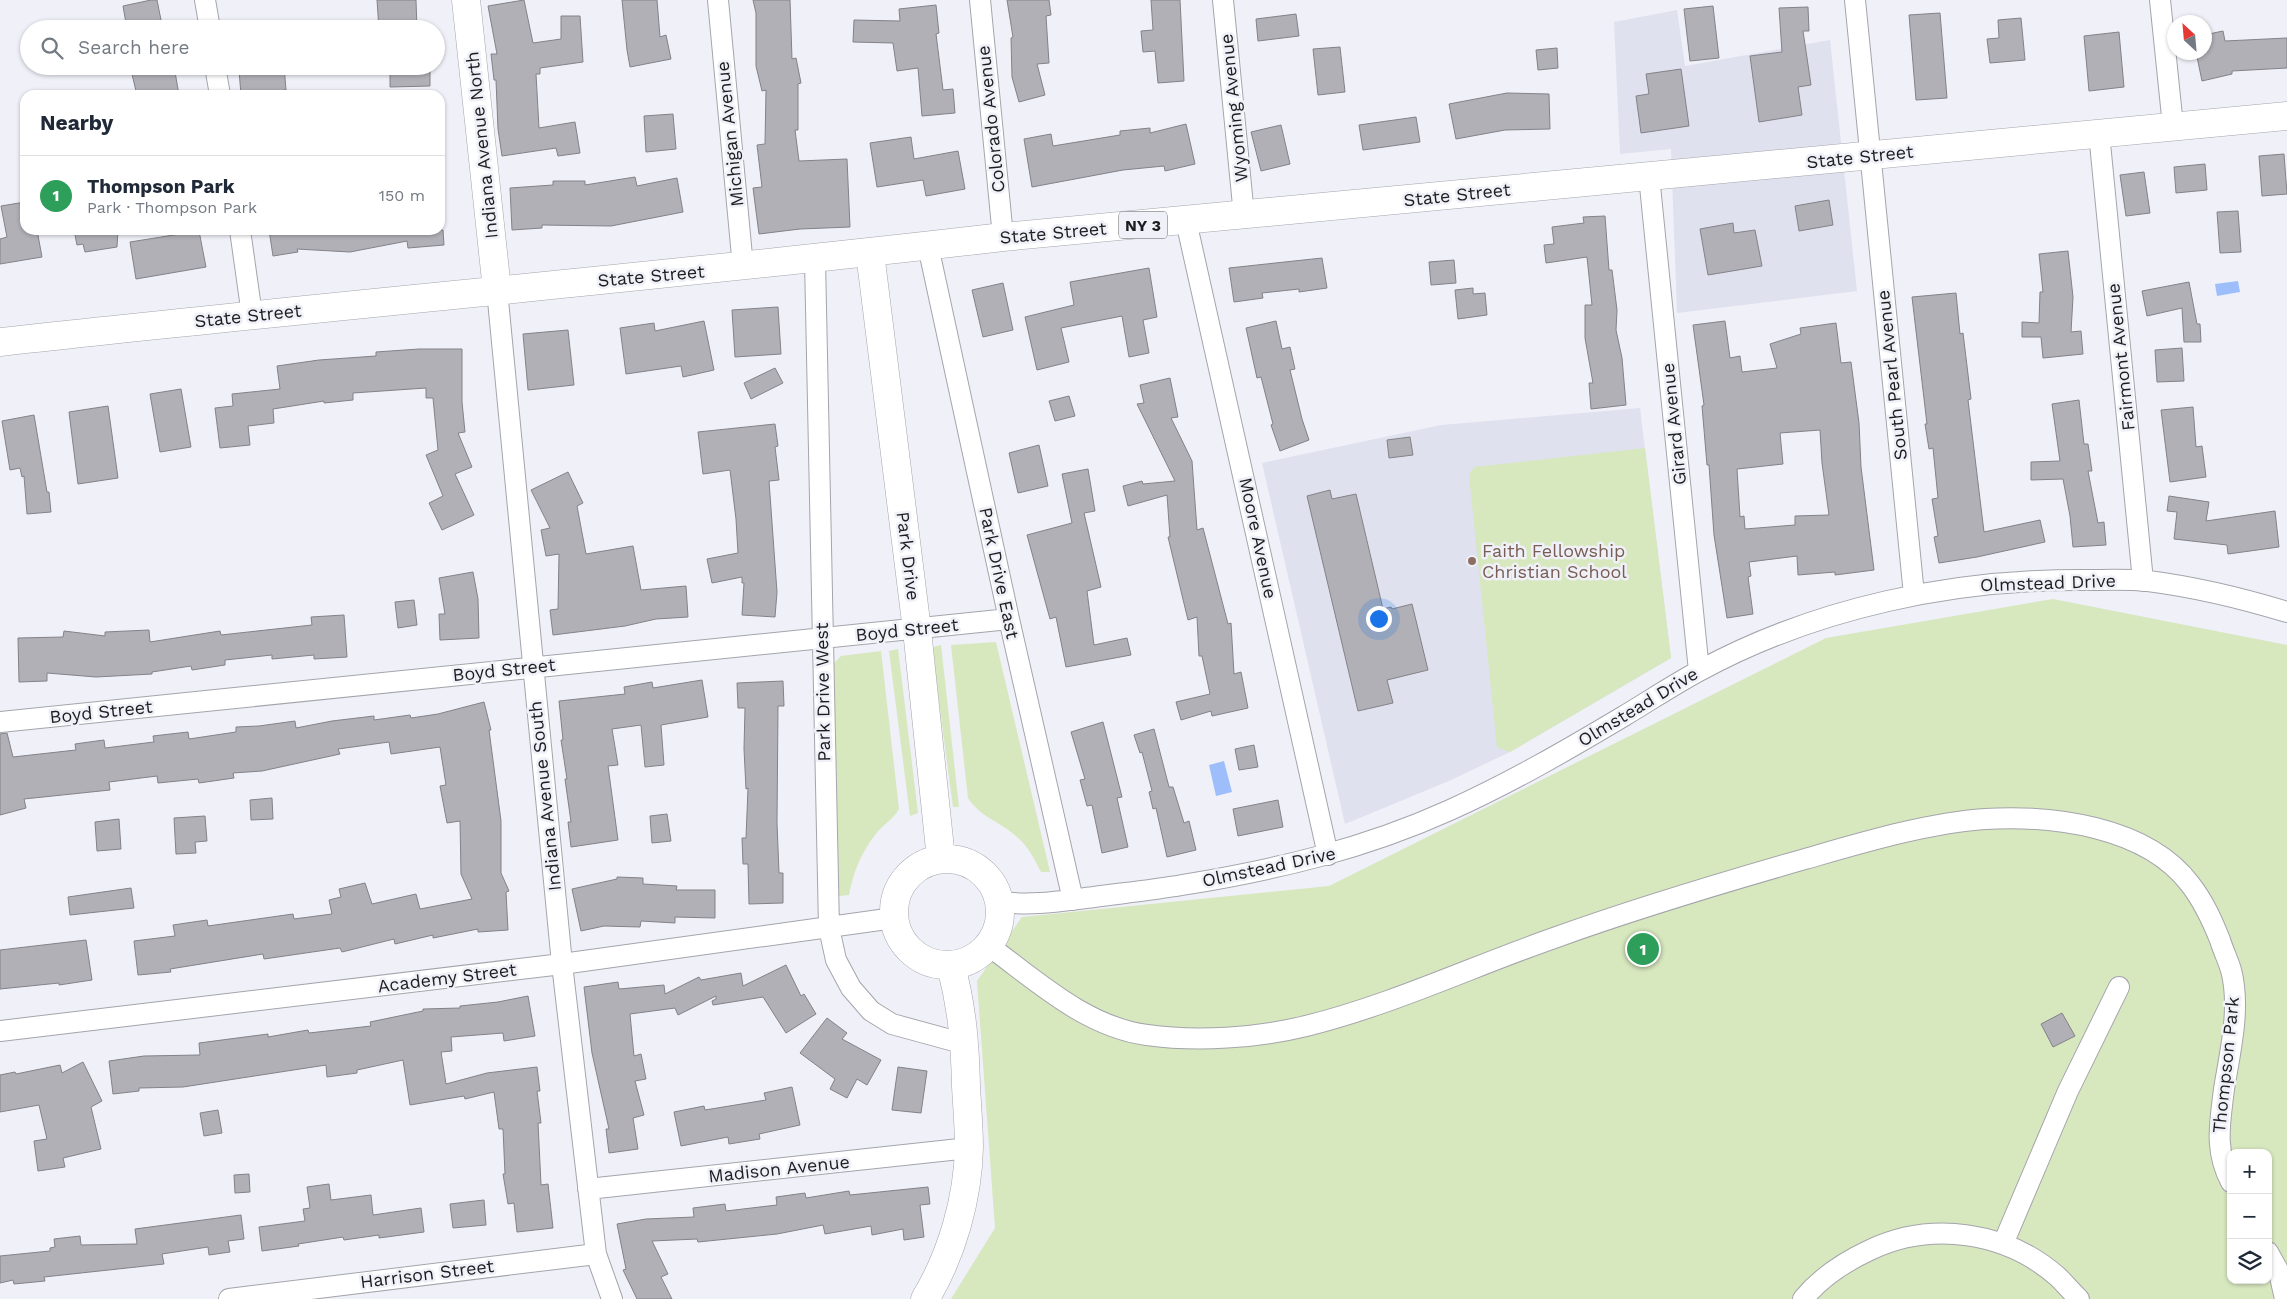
<!DOCTYPE html>
<html lang="en">
<head>
<meta charset="utf-8">
<style>
	body { margin:0; font-family:"Work Sans",sans-serif; background:#f6f6f7; color:#1f2937 }
	.controls { position:absolute; right:15px; bottom:15px; display:grid; overflow:hidden; border-radius:10px; box-shadow:0 1px 4px #0004 }
	.controls button { width:45px; height:45px; display:grid; place-items:center; padding:0; border:0; border-bottom:1px solid #e0e1e3; background:#fff; color:#1f2937; font:25px sans-serif }
	.compass { position:absolute; left:2167px; top:15px; width:45px; height:45px; border-radius:50%; background:#fff; box-shadow:0 1px 4px #0004; rotate:334deg }
	.you { position:absolute; left:1378px; top:618px; width:18px; height:18px; margin:-12px; border:4px solid #fff; border-radius:50%; background:#1a73e8; box-shadow:0 0 0 8px #1a73e833 }
	.badge { display:grid; place-items:center; width:32px; height:32px; border-radius:50%; background:#111827; color:#fff; font-size:16px; font-weight:700 }
	.pin { position:absolute; translate:-50% -50%; border:2px solid #fff; box-shadow:0 1px 5px #0006 }
	.list { margin:0; padding:0; list-style:none }
	h2 { display:flex; justify-content:space-between; align-items:center; height:65px; margin:0; padding:0 20px; font-size:21px }
	h2 small { font-size:16px; font-weight:400; color:#747a83 }
	.list li { display:grid; grid-template-columns:32px 1fr auto; gap:15px; align-items:center; box-sizing:border-box; height:80px; padding:0 20px; border-top:1px solid #e0e1e3 }
	.list b { display:block; font-size:19px; white-space:nowrap }
	.list p { margin:0; font-size:16px; white-space:nowrap; color:#747a83 }
	.list em { font-size:16px; font-style:normal; color:#747a83 }
	.icon { flex:none; width:28px; height:28px; fill:none; stroke:currentColor; stroke-width:2; stroke-linecap:round; stroke-linejoin:round }
	.map { position:relative; flex:none; width:2287px; height:1299px; overflow:hidden }
	.search { position:absolute; background:#fff; box-shadow:0 1px 4px #0004; left:20px; top:20px; width:425px; height:55px; display:flex; align-items:center; gap:12px; box-sizing:border-box; padding:0 18px; border-radius:28px; color:#747a83; font-size:19px }
	.panel { position:absolute; background:#fff; box-shadow:0 1px 4px #0004; left:20px; top:90px; width:425px; height:145px; border-radius:15px }
	.map>svg:first-child { display:block }
	.built { fill:#dfe1ee }
	.green { fill:#d7e7be; fill-rule:evenodd }
	.water { fill:#9ebefb }
	.building { fill:#b1b0b7; stroke:#838288; fill-rule:evenodd }
	.lines { fill:none; stroke-linecap:round; stroke-linejoin:round }
	.street-casing { stroke:#a4a5ac; stroke-width:22 }
	.secondary-casing { stroke:#a4a5ac; stroke-width:29 }
	.highway-casing { stroke:#a4a5ac; stroke-width:29 }
	.street { stroke:#fff; stroke-width:20 }
	.secondary { stroke:#fff; stroke-width:28 }
	.highway { stroke:#fff; stroke-width:28 }
	.education-dot { fill:#8d6e63; stroke:#eff0f8; stroke-width:2 }
	.labels { text-anchor:middle; stroke-width:5; stroke-linejoin:round; paint-order:stroke }
	.shield { fill:#eff0f8; stroke:#5c5c61; stroke-width:1 }
	.shield-label { font-size:16px; font-weight:bold; fill:#1d1d20 }
	.street-label { font-size:18px; fill:#1d1d20; stroke:#eff0f8 }
	.education-label { font-size:18px; fill:#785e54; stroke:#eff0f8; text-anchor:start }
</style>
</head>
<body>
<div class="map">
<svg width="2287" height="1299" viewBox="0 0 2287 1299">
	<rect width="100%" height="100%" fill="#eff0f8"/>
	<path class="built" d="M1677,10L1685,66L1830,40L1857,291L1677,313L1671,149L1620,154L1614,22Z
		M1640,408L1671,658L1510,752L1449,781L1345,824L1262,463L1441,425Z"/>
	<path class="green" d="M1645,448L1671,658L1510,752L1497,747L1469,475L1474,467Z
		M2053,599L2287,645V1299H951L995,1228L977,981L1022,917L1329,886L1826,638ZM2231,1153H2268V1280H2231Z
		M996,642L1050,872H1041C1035,860 1028,846 1017,837C1001,822 980,817 968,798L951,645Z
		M941,645L959,807H953L934,664V647Z
		M898,649L918,813L910,816L889,651Z
		M881,651L899,809C893,820 882,825 875,835C861,853 853,873 849,895L839,896L834,663L841,656Z"/>
	<path class="water" d="M2238,281L2240,292L2217,296L2215,284Z
		M1224,761L1232,792L1216,796L1209,765Z"/>
	<path class="building" d="M151,0H157L162,25L141,29H127L123,6Z
		M377,0H416L417,29H379Z
		M524,0L533,43L561,39V16H580L583,62L540,68V74H536L539,128L575,122L580,153L558,156L556,148L502,156L498,129L496,80H494L491,54H497L488,6Z
		M622,0H657L660,37L666,35L671,59L630,67L627,50Z
		M753,0H790L792,59L796,58L801,83L798,84V130H795L799,161L847,159L850,227L800,229L759,234L753,188L762,187L757,145L765,144L766,90L762,91L756,66V13Z
		M1007,0H1049L1051,15L1046,16L1049,63L1037,64L1045,95L1019,102L1012,77L1011,38L1013,37Z
		M1151,0H1180L1184,81L1158,83L1155,51L1143,52L1141,31L1153,30Z
		M936,5L939,33L936,34L943,90L953,89L955,113L922,116L918,68L897,71L893,43L853,42L854,20L900,21L899,9Z
		M1713,6L1719,58L1690,61L1684,9Z
		M1808,7L1809,31H1803L1811,85L1798,87L1802,115L1759,122L1750,56L1782,52L1779,8Z
		M1940,13L1947,98L1916,100L1909,15Z
		M1296,14L1299,36L1258,41L1256,19Z
		M2021,18L2025,60L1990,63L1987,39L1999,38L1998,20Z
		M2223,31L2225,41L2287,38V68L2232,71V74L2202,81L2196,52H2204V35Z
		M2119,32L2124,87L2089,91L2084,36Z
		M1340,47L1345,92L1318,95L1313,49Z
		M1557,48L1558,68L1538,70L1536,50Z
		M130,66H174L179,95H137Z
		M268,66H284L286,90L241,95L239,70Z
		M390,66H430V86L390,87Z
		M1681,69L1689,126L1641,133L1636,96L1649,94L1646,74Z
		M1507,93L1549,94L1550,129L1505,130L1456,139L1449,104Z
		M673,114L676,149L646,152L644,116Z
		M1416,117L1420,142L1363,150L1359,125Z
		M1186,124L1195,164L1165,171L1164,166L1123,170L1032,187L1024,139L1051,134L1053,146L1120,135V131L1150,128V133Z
		M1281,125L1290,164L1261,171L1251,132Z
		M911,137L914,159L958,151L965,189L926,196L923,180L877,187L870,143Z
		M2284,154L2287,194L2262,196L2259,156Z
		M2205,164L2207,190L2176,193L2174,167Z
		M2144,172L2150,213L2126,216L2120,175Z
		M635,177L637,186L677,178L683,212L611,226L542,225V228L512,230L510,188L553,185V181H585V185Z
		M1829,200L1833,225L1799,231L1795,206Z
		M25,202V230H37L42,257L0,264V239L7,237L1,206Z
		M2238,211L2241,252L2220,253L2217,212Z
		M1605,216L1609,270H1612L1617,310L1616,330L1622,358L1626,405L1591,409L1589,383H1593L1585,338V305H1592L1587,257L1546,263L1544,245L1554,244L1552,227L1584,223L1583,217Z
		M1733,223L1734,233L1755,230L1762,266L1708,275L1700,229Z
		M74,230H118L117,247L85,252L83,244L77,245Z
		M269,230H443L444,245L408,248L407,241L350,252L297,249L298,252L273,256Z
		M199,231L206,267L136,279L130,242Z
		M2068,251L2073,297L2071,332L2081,331L2083,354L2043,358L2041,337H2022V322L2039,323L2040,292H2043L2039,254Z
		M1322,258L1327,288L1299,292V289L1262,293L1263,298L1234,302L1229,268Z
		M1454,260L1456,283L1431,285L1429,262Z
		M1149,268L1157,317L1143,320L1149,353L1129,357L1122,316L1061,328L1069,362L1037,370L1025,317L1074,305L1070,282Z
		M2189,282L2197,324H2200L2201,342H2184L2182,308L2147,316L2142,291Z
		M1003,283L1013,330L983,337L972,290Z
		M1473,288V294L1485,293L1487,315L1458,319L1455,290Z
		M1956,293L1960,334L1963,333L1971,399L1968,400L1984,532L2040,520L2045,542L1977,557L1939,563L1934,537L1938,536L1932,499L1938,498L1933,448L1929,449L1925,424H1927L1912,297Z
		M778,307L781,354L735,357L732,310Z
		M704,321L714,370L683,377L681,366L626,374L620,328L654,323L655,331Z
		M1276,321L1282,349L1290,347L1295,369L1290,370L1302,419L1309,440L1280,451L1271,425L1273,424L1261,377L1257,378L1246,328Z
		M1725,321L1730,358L1740,356L1742,372L1777,368L1770,344L1801,334L1800,328L1836,323L1841,363L1851,362L1859,423L1861,467L1874,570L1835,575V572L1798,575L1797,556L1749,562L1751,576L1748,577L1753,614L1727,618L1714,535L1709,465H1707L1702,406L1704,405L1693,325ZM1820,430L1822,463L1829,515L1795,516V525L1745,529L1744,516L1740,517L1737,469L1783,464L1780,433Z
		M568,330L574,385L528,390L523,334Z
		M2182,348L2184,381L2157,382L2155,350Z
		M419,349H462V402L465,432L458,433L472,467L455,474L474,515L442,530L429,503L443,496L426,455L438,450L433,398H426V388L353,393V400L324,403V401L273,409L274,423L248,426L250,445L220,448L215,408L233,406L232,394L280,389L277,366L319,360L376,356V352Z
		M775,368L783,383L751,399L744,383Z
		M1170,378L1178,417L1171,418L1192,461L1197,530L1203,528L1228,624L1231,623L1234,674L1241,672L1248,708L1212,716L1211,711L1181,720L1176,702L1210,694L1202,656H1199L1197,617L1188,620L1168,537H1170L1167,495L1128,506L1123,486L1142,481L1143,484L1175,481L1137,404L1144,403L1140,385Z
		M181,389L191,447L160,452L150,394Z
		M1069,396L1075,416L1055,421L1049,401Z
		M2079,400L2084,444H2088L2092,471H2088L2098,523L2104,522L2106,545L2073,547L2070,516L2063,479L2031,480V462L2060,461L2052,404Z
		M108,406L118,478L78,484L69,412Z
		M2193,407L2196,447L2202,446L2206,477L2170,482L2161,410Z
		M34,415L47,492H49L51,512L27,514L24,476L22,477L20,468L10,470L2,421Z
		M775,424L778,446L775,447L779,480L769,481L777,592L775,617L742,615L744,583H742V577L712,583L707,559L738,553L736,519L730,470L703,474L698,432Z
		M1410,437L1413,455L1389,458L1387,440Z
		M1039,445L1048,486L1018,493L1009,453Z
		M1088,469L1095,511L1084,513L1101,587L1087,591L1094,645L1127,638L1131,655L1066,667L1056,617L1050,619L1027,535L1072,523L1062,474Z
		M568,472L583,503L577,506L586,554L633,546L641,590L686,586L688,617L656,619L625,626L553,635L550,610L558,609L559,554L546,556L541,530L550,528L531,490Z
		M1330,490L1332,499L1356,494L1383,609L1391,607L1392,609L1412,604L1428,670L1387,680L1393,703L1358,711L1307,496Z
		M2169,496L2209,502L2206,521L2275,511L2279,547L2228,554L2227,545L2174,539L2177,512L2167,511Z
		M473,572L478,599L479,638L440,640L439,614H445L439,578Z
		M414,600L417,625L398,628L395,602Z
		M344,615L347,657L314,659V655L272,659V655L225,660V665L192,670L191,666L152,672V674L96,677L47,673V681L19,682L18,638L63,637L64,631L105,636V632L149,630L150,642L220,631L221,635L312,625L311,617Z
		M702,680L708,717L661,725L664,765L645,767L641,725L612,729L618,765L608,766L618,840L571,847L568,822H571L565,779H567L561,740H563L559,701L625,694L624,687L652,682L653,688Z
		M783,681L784,706H778L777,823L779,873H783V903L749,904L748,864H743L742,838H746L748,788L746,789L744,749L745,708H738L737,683Z
		M484,702L491,730H489L501,821V873L509,891L506,892L508,930L478,932V929L433,938V935L395,944L394,939L342,952L340,948L264,959L263,954L170,969L171,972L138,975L134,941L175,936L173,925L207,920L208,926L293,914L294,919L332,914L329,900L341,897L339,889L365,883L372,904L416,894L420,909L472,899L461,874L460,821L447,823L440,786L446,785L440,747L391,754L389,742L338,749L340,754L262,771L233,773L234,778L199,783L198,779L158,783L157,776L109,782L110,790L24,799L26,808L0,815V734L7,733L13,757L76,750L75,744L104,740L105,748L154,742L153,736L188,732L189,739L236,732V727L259,726L295,721L296,728L332,721L374,716V720L410,715L411,718L438,714Z
		M1103,722L1122,797L1117,798L1128,847L1102,853L1092,805L1087,806L1080,780L1085,779L1071,732Z
		M1154,729L1169,787H1173L1184,823L1189,821L1196,850L1167,857L1156,808L1153,809L1149,792L1152,791L1142,752L1140,753L1134,735Z
		M1254,745L1258,767L1239,770L1235,749Z
		M272,798L273,819L251,820L250,800Z
		M1278,800L1283,827L1238,836L1233,809Z
		M667,814L671,841L652,843L650,816Z
		M205,816L207,841L195,842L196,853L176,854L174,818Z
		M119,819L121,849L97,851L95,822Z
		M617,877L643,878V884L677,886L676,890H715V918L675,917V923L641,921L640,927L604,926L581,931L572,889L617,879Z
		M131,888L134,908L70,915L68,897Z
		M86,940L92,980L59,985V983L0,989V950Z
		M786,965L801,996L804,994L816,1014L786,1033L763,997L713,1005L712,1001L716,999V996L678,1015L675,1008L630,1014L634,1056L641,1054L646,1079L635,1081L644,1115L633,1118L638,1149L609,1153L606,1129H609L592,1053L584,987L618,982L619,989L664,985L665,994L699,977L701,980L741,973L743,986Z
		M528,996L535,1036L504,1041L503,1033L451,1037L452,1051L441,1052L446,1084L487,1073L537,1067L540,1091H537L541,1123H538L541,1185L548,1184L553,1228L517,1232L514,1203L508,1204L503,1174H505L503,1129H499L494,1092L465,1099L464,1096L410,1105L403,1060L357,1070V1073L327,1077L326,1065L183,1087L139,1088V1091L113,1094L109,1061L144,1056L200,1055L199,1043L268,1034V1037L308,1030L309,1033L371,1026L370,1022L423,1011V1009L460,1008V1006L498,1002Z
		M2062,1013L2075,1036L2053,1047L2041,1024Z
		M827,1018L847,1033L842,1039L881,1060L867,1085L857,1079L847,1098L830,1089L835,1079L800,1053Z
		M83,1062L102,1101L91,1107L101,1149L63,1158L65,1167L38,1171L34,1141L47,1139L39,1105L0,1112V1075L15,1072L16,1074L60,1065L62,1073Z
		M898,1067L927,1071L921,1113L892,1110Z
		M792,1087L800,1125L759,1134L760,1139L729,1144L728,1137L681,1146L674,1112L704,1106L705,1110L766,1100L764,1093Z
		M218,1110L222,1133L204,1136L200,1113Z
		M249,1174L250,1192L235,1193L234,1175Z
		M329,1184L331,1200L371,1195L373,1215L421,1208L424,1232L379,1238V1235L344,1240L343,1237L298,1244L299,1246L262,1251L259,1227L305,1221L303,1209L310,1208L307,1187Z
		M928,1187L930,1204L920,1205L924,1237L904,1240L903,1229L872,1235L871,1226L825,1234L823,1225L777,1234L698,1242L697,1239L652,1241L668,1274L661,1277L672,1299H637L623,1270L626,1269L617,1224L646,1219L694,1217L693,1208L725,1204L726,1211L777,1205L776,1197L805,1193L806,1198L849,1191L850,1195Z
		M484,1200L486,1225L453,1228L450,1204Z
		M241,1215L244,1239L228,1241L230,1252L209,1255L208,1247L162,1254L164,1264L44,1277L45,1281L14,1284L13,1280L0,1283V1256L50,1251V1248L55,1247L54,1239L80,1236L81,1245L137,1244L135,1229Z"/>
	<g class="lines">
		<defs>
			<path id="street" d="M205,0L210,29
				M718,0L743,267
				M980,0L1003,237
				M1223,0L1244,216
				M1855,0L1914,595
				M2160,0L2173,126
				M215,66L220,95
				M2099,133L2143,581
				M1649,176L1699,671
				M1186,221L1328,855
				M240,230L252,315
				M928,246L1009,619L1073,900
				M815,260L829,928L836,960L851,988L871,1011L892,1024L965,1044
				M497,290L562,964L596,1254L612,1299
				M0,722L1009,619
				M1000,902C1034,906 1060,901 1094,897C1124,893 1153,890 1182,885C1275,870 1364,849 1450,810C1510,783 1567,750 1624,716C1649,701 1673,685 1699,671C1817,607 1954,579 2086,580C2106,580 2128,579 2148,581C2195,587 2241,598 2287,612
				M989,946C1037,981 1086,1027 1147,1035C1197,1042 1257,1038 1306,1026C1391,1005 1471,967 1554,938C1637,908 1721,883 1805,859C1861,843 1927,823 1985,819C2052,815 2146,826 2190,884C2204,902 2212,920 2220,940C2223,950 2228,960 2231,970C2241,1008 2230,1052 2224,1089C2220,1123 2214,1150 2231,1182
				M0,1031L562,964L894,918
				M588,1189L969,1148
				M2003,1244L2068,1091L2119,987
				M2268,1252L2279,1272L2285,1299
				M229,1299L596,1254
				M1803,1299C1822,1276 1844,1262 1870,1250C1931,1221 2006,1231 2058,1277C2065,1284 2072,1292 2079,1299"/>
			<path id="secondary" d="M466,0L497,290
				M870,253L917,630L941,859
				M894 912a53 53 0 1 1 106 0a53 53 0 1 1-106 0Z
				M925,1299C952,1255 968,1198 969,1147C969,1127 967,1106 966,1086C965,1042 962,1008 951,966"/>
			<path id="highway" d="M0,342C334,305 669,276 1003,237L2287,116"/>
		</defs>
		<use href="#street" class="street-casing"/>
		<use href="#secondary" class="secondary-casing"/>
		<use href="#highway" class="highway-casing"/>
		<use href="#street" class="street"/>
		<use href="#secondary" class="secondary"/>
		<use href="#highway" class="highway"/>
	</g>
	<circle class="education-dot" cx="1472" cy="561" r="5"/>
	<g class="labels">
		<rect class="shield" x="1119" y="211.5" width="48" height="27" rx="4"/>
		<g class="shield-label">
			<text x="1143" y="231">NY 3</text>
		</g>
		<g class="street-label">
			<text transform="translate(1234 108) rotate(-96)" y="6">Wyoming Avenue</text>
			<text transform="translate(991 119) rotate(-96)" y="6">Colorado Avenue</text>
			<text transform="translate(730 134) rotate(-96)" y="6">Michigan Avenue</text>
			<text transform="translate(482 145) rotate(-96)" y="6">Indiana Avenue North</text>
			<text transform="translate(1860 157) rotate(-6)" y="6">State Street</text>
			<text transform="translate(1457 195) rotate(-6)" y="6">State Street</text>
			<text transform="translate(1053 233) rotate(-5)" y="6">State Street</text>
			<text transform="translate(651 276) rotate(-5)" y="6">State Street</text>
			<text transform="translate(248 316) rotate(-6)" y="6">State Street</text>
			<text transform="translate(2121 357) rotate(-96)" y="6">Fairmont Avenue</text>
			<text transform="translate(1892 375) rotate(-96)" y="6">South Pearl Avenue</text>
			<text transform="translate(1674 424) rotate(-96)" y="6">Girard Avenue</text>
			<text transform="translate(1258 538) rotate(78)" y="6">Moore Avenue</text>
			<text transform="translate(908 556) rotate(83)" y="6">Park Drive</text>
			<text transform="translate(999 573) rotate(78)" y="6">Park Drive East</text>
			<text transform="translate(2048 583) rotate(-2)" y="6">Olmstead Drive</text>
			<text transform="translate(907 630) rotate(-6)" y="6">Boyd Street</text>
			<text transform="translate(504 670) rotate(-6)" y="6">Boyd Street</text>
			<text transform="translate(823 692) rotate(-91)" y="6">Park Drive West</text>
			<text transform="translate(1638 707) rotate(-31)" y="6">Olmstead Drive</text>
			<text transform="translate(101 712) rotate(-6)" y="6">Boyd Street</text>
			<text transform="translate(545 796) rotate(-96)" y="6">Indiana Avenue South</text>
			<text transform="translate(1269 867) rotate(-12)" y="6">Olmstead Drive</text>
			<text transform="translate(447 978) rotate(-7)" y="6">Academy Street</text>
			<text transform="translate(2226 1065) rotate(-84)" y="6">Thompson Park</text>
			<text transform="translate(779 1169) rotate(-6)" y="6">Madison Avenue</text>
			<text transform="translate(427 1274) rotate(-7)" y="6">Harrison Street</text>
		</g>
		<g class="education-label">
			<text x="1482" y="557">Faith Fellowship<tspan x="1482" dy="21">Christian School</tspan></text>
		</g>
	</g>
</svg>
<div class="controls">
<button>+</button>
<button>−</button>
<button><svg class="icon" aria-label="layers" viewBox="0 0 24 24"><path d="M12 4l9 5-9 5-9-5zM3 14l9 5 9-5"/></svg></button>
</div>
<svg class="compass" viewBox="-18 -18 36 36"><path d="M0-13l5 13h-10z" fill="#e53935"/><path d="M0 13l5-13h-10z" fill="#747a83"/></svg>
<div class="you"></div>
<div class="pin badge" style="left:1643px;top:949px;background:#2e9e5b">1</div>
<div class="search"><svg class="icon" aria-label="search" viewBox="0 0 24 24"><circle cx="10" cy="10" r="6"/><path d="M15 15l6 6"/></svg>Search here</div>
<section class="panel">
<h2>Nearby<small></small></h2>
<ul class="list">
<li><span class="badge" style="background:#2e9e5b">1</span><div><b>Thompson Park</b><p>Park · Thompson Park</p></div><em>150 m</em></li>
</ul>
</section>
</div>
</body>
</html>
